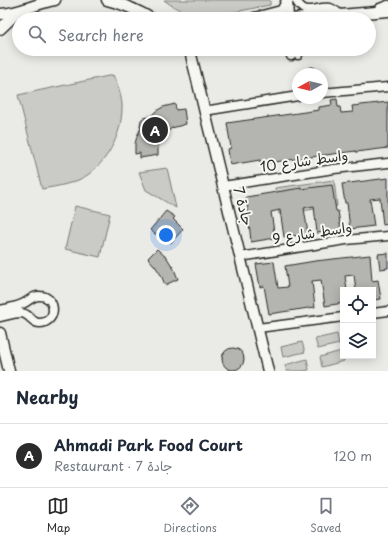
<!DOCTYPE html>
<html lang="en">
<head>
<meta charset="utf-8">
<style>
	body { margin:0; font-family:"Playpen Sans","Playpen Sans Arabic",sans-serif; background:#f2f2f3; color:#1f2937 }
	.controls { position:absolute; right:12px; bottom:12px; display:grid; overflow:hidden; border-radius:0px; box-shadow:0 2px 10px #0003 }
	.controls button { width:36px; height:36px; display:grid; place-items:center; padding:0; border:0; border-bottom:1px solid #e0e1e3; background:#fff; color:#1f2937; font:20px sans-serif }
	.compass { position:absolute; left:292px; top:68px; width:36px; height:36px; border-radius:50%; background:#fff; box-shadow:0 2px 10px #0003; rotate:262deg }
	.you { position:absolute; left:166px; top:235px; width:14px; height:14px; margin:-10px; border:3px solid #fff; border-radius:50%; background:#1a73e8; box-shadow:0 0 0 6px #1a73e833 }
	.badge { display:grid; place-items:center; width:26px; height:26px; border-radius:50%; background:#2b2b2b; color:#fff; font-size:13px; font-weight:700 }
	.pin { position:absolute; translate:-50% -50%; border:2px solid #fff; box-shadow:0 1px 4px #0006 }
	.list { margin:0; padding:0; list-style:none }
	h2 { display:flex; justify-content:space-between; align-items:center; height:52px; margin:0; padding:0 16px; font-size:17px }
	h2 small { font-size:13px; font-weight:400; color:#747a83 }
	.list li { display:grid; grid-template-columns:26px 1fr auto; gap:12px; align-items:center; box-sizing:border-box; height:64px; padding:0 16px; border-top:1px solid #e0e1e3 }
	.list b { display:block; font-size:15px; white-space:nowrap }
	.list p { margin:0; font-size:13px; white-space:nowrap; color:#747a83 }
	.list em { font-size:13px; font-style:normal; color:#747a83 }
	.icon { flex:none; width:22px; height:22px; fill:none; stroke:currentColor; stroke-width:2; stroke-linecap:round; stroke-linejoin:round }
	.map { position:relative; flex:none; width:388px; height:371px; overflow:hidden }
	.search { position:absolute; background:#fff; box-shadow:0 2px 10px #0003; left:12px; right:12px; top:12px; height:44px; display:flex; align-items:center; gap:10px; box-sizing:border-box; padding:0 14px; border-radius:22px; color:#747a83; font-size:15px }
	.sheet { height:116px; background:#fff }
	nav { display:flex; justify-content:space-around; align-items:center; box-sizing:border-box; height:56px; border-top:1px solid #e0e1e3; background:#fff; font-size:11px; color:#747a83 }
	nav a { display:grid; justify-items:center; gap:2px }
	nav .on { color:#2b2b2b }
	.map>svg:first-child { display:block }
	.green { fill:#cacac7; stroke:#7a7a79 }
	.building { fill:#b4b4b1; stroke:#2b2b2b }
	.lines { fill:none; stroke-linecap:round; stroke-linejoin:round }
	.minor-casing { stroke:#2b2b2b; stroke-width:11 }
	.major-casing { stroke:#2b2b2b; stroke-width:13 }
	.minor { stroke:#f6f6f2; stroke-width:8 }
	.major { stroke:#f6f6f2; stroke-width:10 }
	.labels { text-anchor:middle; stroke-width:4; stroke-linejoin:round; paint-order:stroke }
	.street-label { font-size:14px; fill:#2b2b2b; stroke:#f6f6f2 }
</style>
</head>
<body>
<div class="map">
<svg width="388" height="371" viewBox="0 0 388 371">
	<rect width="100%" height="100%" fill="#eaeae6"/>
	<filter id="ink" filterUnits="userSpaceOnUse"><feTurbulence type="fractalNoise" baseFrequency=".025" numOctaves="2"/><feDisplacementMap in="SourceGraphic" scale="8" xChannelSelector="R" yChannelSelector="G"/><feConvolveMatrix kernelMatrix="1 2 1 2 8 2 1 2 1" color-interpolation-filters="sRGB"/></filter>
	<g filter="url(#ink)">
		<path class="green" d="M164,0H270V5C247,9 212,19 189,13C180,11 172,6 164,0Z
			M113,75C117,84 121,94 122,104C123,131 110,158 89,174C75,184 58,186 42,189L18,95Z
			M167,168L176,208L146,190L139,172Z
			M334,180L337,206L279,214L275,188Z
			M75,206L110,214L100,257L65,249Z
			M337,334L339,344L318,349L315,339Z
			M302,342L305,352L283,357L281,347Z
			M341,351L344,361L322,367L320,357Z
			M307,359L309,370L303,371H287L285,365Z"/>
		<path class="building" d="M337,99L338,107H340L341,113L353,112L352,106L388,102V148L356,152V151L325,155L260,164V160L230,165L228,149L231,148L227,123L319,110V107L332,105L331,100Z
			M175,104L176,110L184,109L186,124L172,128L167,132L160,142L158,148V155L140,158V153L135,154V144L137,136L141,128L140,126L141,120L143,118L150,117L156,111L163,107Z
			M388,178V224L383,225L380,198L370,199L374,226L350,229L347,203H345L342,184Z
			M332,185L336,211H338L341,230L317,233L314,206L304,208L308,234L284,237L280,210L271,212L275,238L251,242L249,222H250L246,197L301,188V189Z
			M166,211L175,217L173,219L183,229L171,243L160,234L159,237L150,230Z
			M157,249L167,258L174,269L178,279L165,285L161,275L155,266L148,258Z
			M388,253V268L380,269L378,254Z
			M370,255L372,281L378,280L381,299L373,300V290H356L354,275L345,276L347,290H343V303L325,306L321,280L312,281L315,307L269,314L264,286L260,287L256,264L274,262L278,288L288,287L285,266L315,261Z
			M222 359a11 11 0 1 1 22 0a11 11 0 1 1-22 0Z"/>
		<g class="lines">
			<defs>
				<path id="minor" d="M288,0L289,19
					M296,0C305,18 315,6 330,8C334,9 338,13 341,15
					M375,12L380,8L388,5
					M251,19L254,17L281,10L283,7L286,0
					M291,49V56
					M298,49V55
					M312,72L313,74
					M322,93L388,87
					M204,111L298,96
					M223,186L334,169L388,163
					M240,257L346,240L388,236
					M0,310C8,308 19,307 26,302C31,299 34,295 40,296C54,296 58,316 45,322C32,327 31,313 21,313C14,313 6,316 0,317
					M373,313L388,311
					M258,328L343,317"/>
				<path id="major" d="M107,0C123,4 139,11 152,19
					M0,14C19,14 36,3 55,0
					M292,19L388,11
					M0,29L19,11
					M188,49L191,55L268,371
					M0,333L9,371"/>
			</defs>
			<use href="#minor" class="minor-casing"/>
			<use href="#major" class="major-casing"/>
			<use href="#minor" class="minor"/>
			<use href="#major" class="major"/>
		</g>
	</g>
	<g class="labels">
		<g class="street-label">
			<text transform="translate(304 161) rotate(-8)" y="5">واسط شارع 10</text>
			<text transform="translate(243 206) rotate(76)" y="5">جادة 7</text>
			<text transform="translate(312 233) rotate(-9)" y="5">واسط شارع 9</text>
		</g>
	</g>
</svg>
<div class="controls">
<button><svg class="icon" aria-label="locate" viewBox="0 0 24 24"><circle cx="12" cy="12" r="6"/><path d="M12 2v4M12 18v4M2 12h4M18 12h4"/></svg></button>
<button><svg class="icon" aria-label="layers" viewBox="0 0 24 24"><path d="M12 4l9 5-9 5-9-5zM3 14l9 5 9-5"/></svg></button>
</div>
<svg class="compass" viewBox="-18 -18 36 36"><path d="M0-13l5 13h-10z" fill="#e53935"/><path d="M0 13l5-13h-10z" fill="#747a83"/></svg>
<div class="you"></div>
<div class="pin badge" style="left:155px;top:130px">A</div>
<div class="search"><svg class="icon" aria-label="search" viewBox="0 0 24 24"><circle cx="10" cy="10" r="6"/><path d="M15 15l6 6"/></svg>Search here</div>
</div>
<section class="sheet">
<h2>Nearby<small></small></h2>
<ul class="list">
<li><span class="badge">A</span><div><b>Ahmadi Park Food Court</b><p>Restaurant · جادة 7</p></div><em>120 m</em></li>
</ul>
</section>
<nav>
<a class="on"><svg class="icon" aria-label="map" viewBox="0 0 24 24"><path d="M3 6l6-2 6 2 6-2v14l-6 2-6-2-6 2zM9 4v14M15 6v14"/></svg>Map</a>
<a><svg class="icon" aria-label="directions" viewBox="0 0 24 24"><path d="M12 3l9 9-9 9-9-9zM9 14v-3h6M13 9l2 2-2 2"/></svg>Directions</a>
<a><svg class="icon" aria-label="saved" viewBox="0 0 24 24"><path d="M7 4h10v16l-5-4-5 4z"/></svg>Saved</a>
</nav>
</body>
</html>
